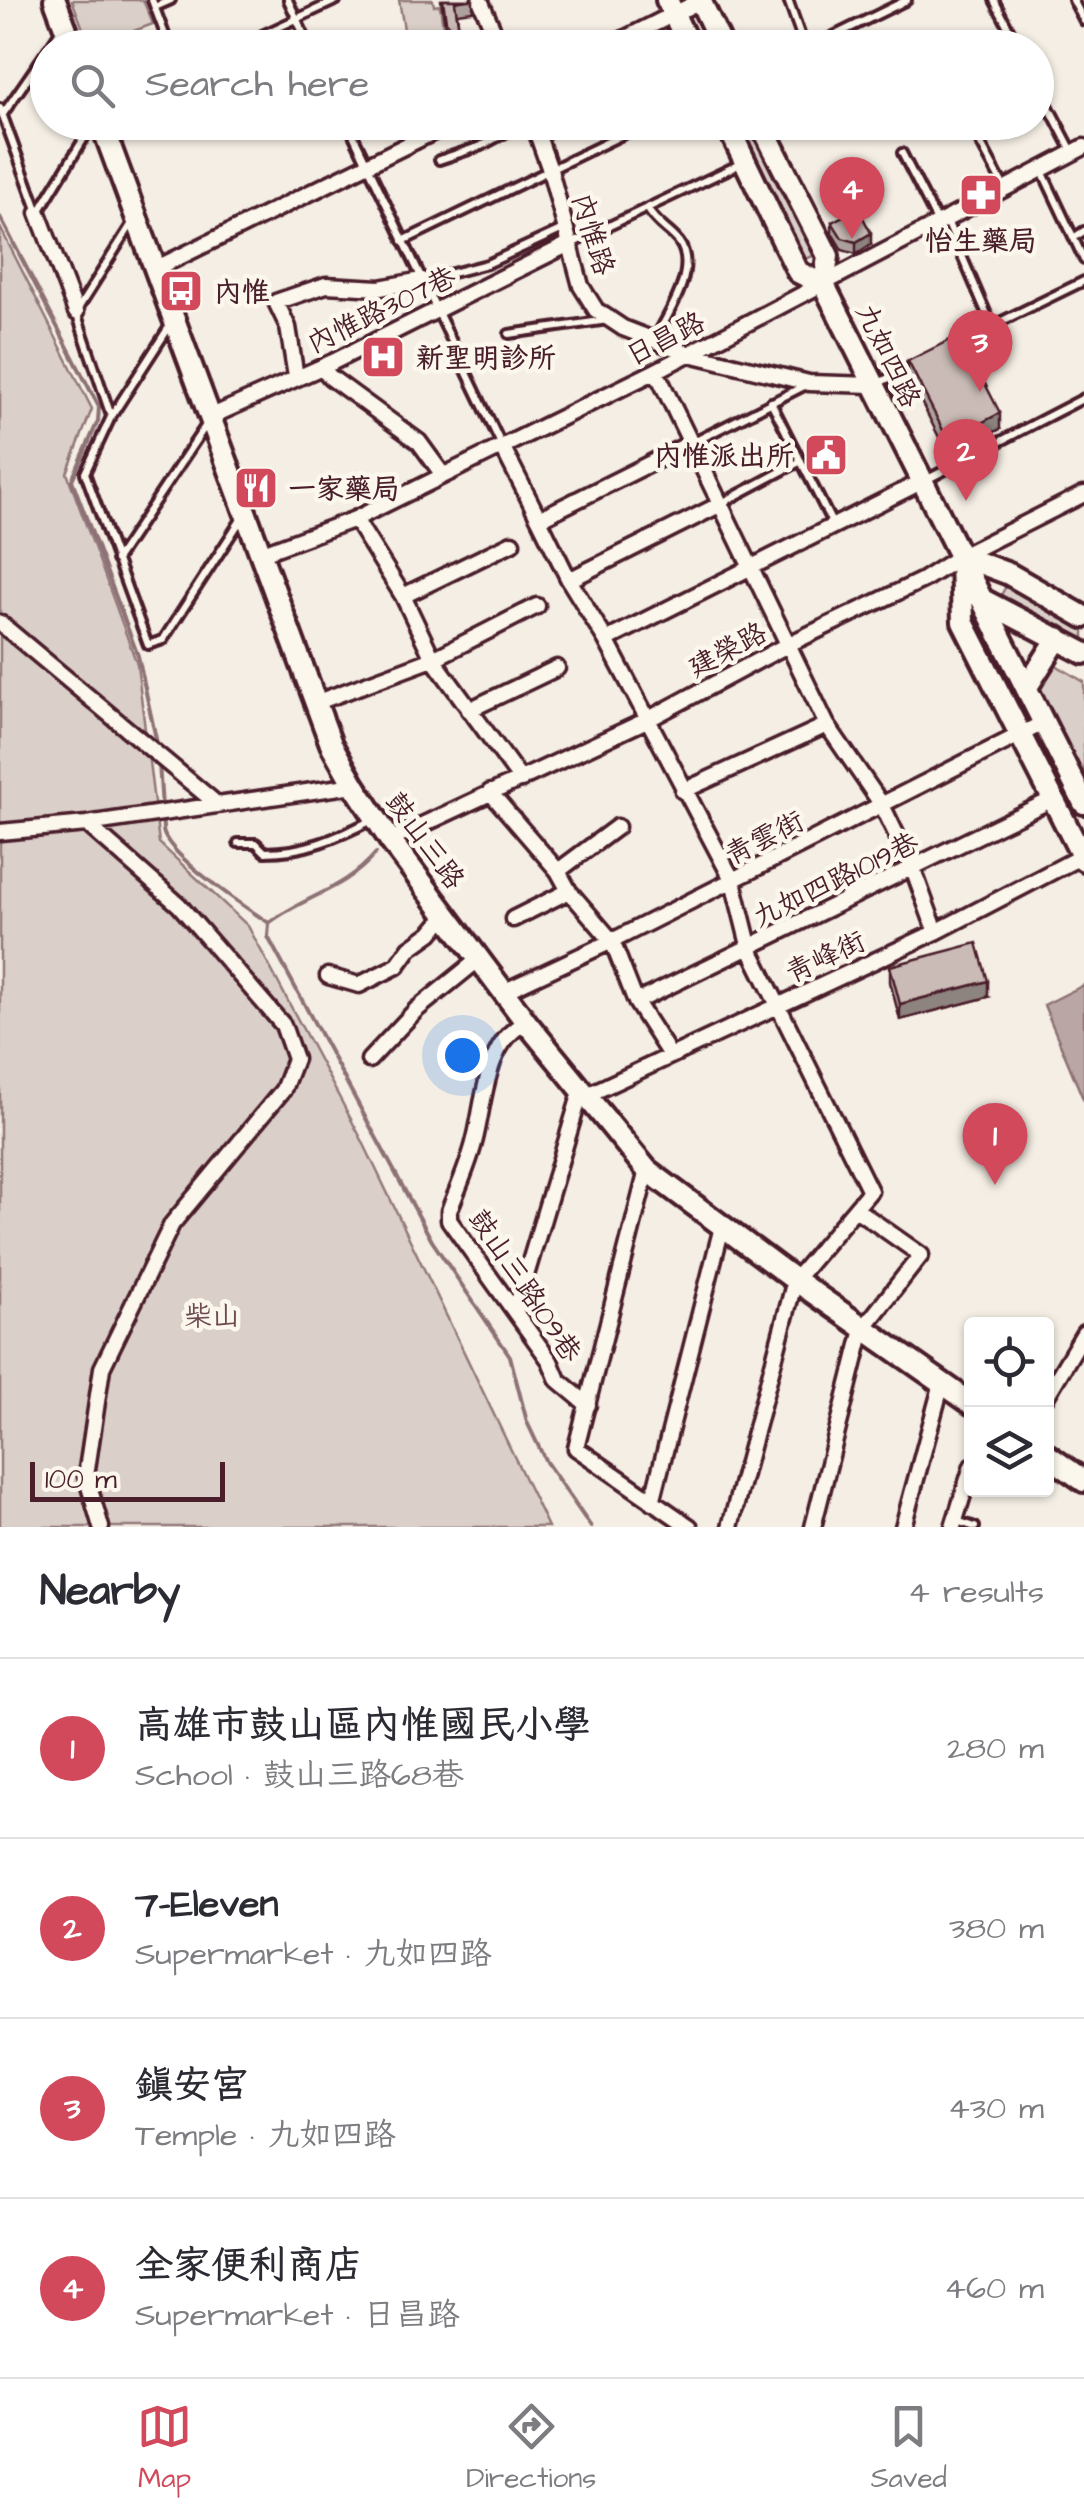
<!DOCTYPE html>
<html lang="en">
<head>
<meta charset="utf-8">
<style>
	body { margin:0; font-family:"Architects Daughter","LXGW WenKai TC",sans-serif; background:#f7f7f7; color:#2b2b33 }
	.controls { position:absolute; right:30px; bottom:30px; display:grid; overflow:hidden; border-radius:10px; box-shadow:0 2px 8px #0004 }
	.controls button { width:90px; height:90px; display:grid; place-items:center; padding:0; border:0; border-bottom:2px solid #e1e1e2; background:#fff; color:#2b2b33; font:50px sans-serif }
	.scale { position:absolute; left:30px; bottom:25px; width:195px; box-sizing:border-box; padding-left:10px; border:5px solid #4a1f2b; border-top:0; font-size:28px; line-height:35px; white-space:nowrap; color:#4a1f2b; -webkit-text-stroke:8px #fbf7ec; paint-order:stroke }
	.you { position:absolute; left:462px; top:1055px; width:35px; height:35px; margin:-25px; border:8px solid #fff; border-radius:50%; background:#1a73e8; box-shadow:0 0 0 15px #1a73e833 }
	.badge { display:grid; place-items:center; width:65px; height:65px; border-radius:50%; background:#d1495b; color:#fff; font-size:32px; font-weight:700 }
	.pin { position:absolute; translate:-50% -82px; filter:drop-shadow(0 2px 5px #0008) }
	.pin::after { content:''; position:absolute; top:52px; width:35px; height:30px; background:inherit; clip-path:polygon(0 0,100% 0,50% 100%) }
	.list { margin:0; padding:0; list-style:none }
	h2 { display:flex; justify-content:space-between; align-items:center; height:130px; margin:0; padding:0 40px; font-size:42px }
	h2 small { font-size:32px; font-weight:400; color:#7c7c81 }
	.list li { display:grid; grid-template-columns:65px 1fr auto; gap:30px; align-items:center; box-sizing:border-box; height:180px; padding:0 40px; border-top:2px solid #e1e1e2 }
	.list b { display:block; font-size:38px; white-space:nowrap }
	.list p { margin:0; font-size:32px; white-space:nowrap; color:#7c7c81 }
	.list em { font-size:32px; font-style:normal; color:#7c7c81 }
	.icon { flex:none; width:55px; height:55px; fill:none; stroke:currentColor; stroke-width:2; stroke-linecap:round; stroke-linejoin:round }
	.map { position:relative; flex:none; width:1084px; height:1527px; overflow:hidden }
	.search { position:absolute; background:#fff; box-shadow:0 2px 8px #0004; left:30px; right:30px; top:30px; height:110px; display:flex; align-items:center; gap:25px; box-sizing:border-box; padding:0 35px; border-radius:55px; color:#7c7c81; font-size:38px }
	.sheet { height:850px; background:#fff }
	nav { display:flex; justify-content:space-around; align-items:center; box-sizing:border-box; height:140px; border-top:2px solid #e1e1e2; background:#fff; font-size:28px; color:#7c7c81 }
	nav a { display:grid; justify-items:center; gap:5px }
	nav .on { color:#d1495b }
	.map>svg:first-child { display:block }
	.green { fill:#dbd0c9; stroke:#92787a; stroke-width:2.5 }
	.water { fill:#baa7a5; stroke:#8d7174; stroke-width:2.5 }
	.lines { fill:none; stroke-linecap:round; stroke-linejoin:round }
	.stream { stroke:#8d7174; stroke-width:4 }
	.lane-casing { stroke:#4a1f2b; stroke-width:14 }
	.street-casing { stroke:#4a1f2b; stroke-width:21 }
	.secondary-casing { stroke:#4a1f2b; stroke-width:28 }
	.lane { stroke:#fbf7ec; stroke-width:6 }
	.street { stroke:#fbf7ec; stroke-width:14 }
	.secondary { stroke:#fbf7ec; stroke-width:20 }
	.wall { fill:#aea19d; stroke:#4a1f2b; stroke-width:2.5 }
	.shaded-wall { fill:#8d837f; stroke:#4a1f2b; stroke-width:2.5 }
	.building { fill:#cabbb6; stroke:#4a1f2b; stroke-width:2.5 }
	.labels { text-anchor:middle; stroke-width:9; stroke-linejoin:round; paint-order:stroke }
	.street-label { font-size:28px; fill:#4a1f2b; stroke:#fbf7ec }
	.poi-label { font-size:28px; font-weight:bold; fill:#4a1f2b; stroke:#fbf7ec; text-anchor:start }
	.park-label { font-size:28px; fill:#6e4b52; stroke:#fbf7ec }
</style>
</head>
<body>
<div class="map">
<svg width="1084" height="1527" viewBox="0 0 1084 1527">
	<rect width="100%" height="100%" fill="#f4eee4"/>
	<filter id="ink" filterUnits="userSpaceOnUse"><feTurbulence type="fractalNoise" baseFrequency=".01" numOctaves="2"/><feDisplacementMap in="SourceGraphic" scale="20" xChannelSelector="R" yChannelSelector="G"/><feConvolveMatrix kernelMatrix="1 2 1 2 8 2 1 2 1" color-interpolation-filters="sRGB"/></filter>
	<g filter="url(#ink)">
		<path class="green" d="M72,0H143L153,24L90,47Z
			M399,0H433L434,6L440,5L444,34L415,47H407Z
			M732,123H750L817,254L802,261Z
			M0,227L92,409L67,473L137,664L159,843L248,926L362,1140L548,1527H0Z
			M1009,581L1084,624V646L1000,597Z
			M1051,662L1084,682V784L1037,686Z"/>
		<path class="water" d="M1084,985V1101L1044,1005Z"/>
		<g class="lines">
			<path class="stream" d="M0,217L99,407L98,421L72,480L138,656L158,748
				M159,763L162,808
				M163,817C163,823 162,829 164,834C174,860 245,907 269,923L268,937L432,1241L510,1356L527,1422L546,1462L591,1527
				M269,923C306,895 344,891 376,853"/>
			<defs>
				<path id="lane" d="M152,0L170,48
					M288,0L310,48
					M788,0L805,48
					M994,0L1019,48
					M1073,0L1084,21
					M155,7L171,0
					M262,35L337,0
					M49,48L62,28
					M423,48L444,39
					M809,48L907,0
					M1036,82L1072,151
					M0,108L38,212
					M3,114L48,49
					M347,122L501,444
					M969,122L1004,187
					M902,153L938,223
					M439,160L481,146L526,122
					M1042,171L1084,260
					M647,208C658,227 668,228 679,242C699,269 668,314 655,339
					M39,212L94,122
					M947,221L992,326
					M1075,237L1084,231
					M403,241L649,122
					M571,244L740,164
					M425,280L487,264L563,229
					M171,324L111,417L85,473L148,645L163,640L242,518
					M509,334L608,320
					M959,342L1084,281
					M879,383L912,366
					M771,402L833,525
					M111,416L76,312L134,220
					M692,443L806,385
					M924,481L1084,398
					M722,503L801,461
					M116,560L206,425
					M238,843H256L265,852C305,852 337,838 372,820
					M957,1521L975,1527"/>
				<path id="street" d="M480,0L501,48
					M606,48L702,0
					M533,122L550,170L581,286L596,310L623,328L690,354L809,383L873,385
					M38,213L76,312
					M155,269L454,122
					M322,367L330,377L419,442L443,475
					M656,371L827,725L683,791
					M296,377L288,327L276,302L326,285L380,288L422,280
					M212,416L333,362L569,244
					M502,446L539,519L691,443
					M355,519L403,596L433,659L521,780
					M539,519L569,580L606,640L733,881L750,949L870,1191L795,1280L730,1527
					M260,554L355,519L656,371L1084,147
					M569,580L721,504
					M403,596L512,543
					M0,623L218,805
					M606,640L923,481
					M315,703L433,659L537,606
					M469,710L557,668
					M827,725L882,805L913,869L936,932
					M490,792L558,871L569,891L612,941L636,1002L670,1055
					M87,824L354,785
					M0,832L87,824L179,905L283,1025L295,1059L283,1090L172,1224L102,1368L86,1476L101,1527
					M390,840L647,720L789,644L923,580L961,556L1084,494
					M558,871L617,827
					M513,919L569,891
					M328,976L359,985L397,966L410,948L431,933L446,915
					M503,992L612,941L1045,722
					M636,1002L1055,798
					M526,1022C484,1043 485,1103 474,1143C468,1166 458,1188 449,1211V1220L550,1361L558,1380L588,1405
					M369,1060L416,1010L479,959
					M585,1096L936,932L1084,855
					M647,1170L576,1448L690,1527
					M515,1312L581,1092
					M1046,1397L1084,1333
					M652,1502L722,1227
					M813,1527L863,1329L921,1255L857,1210
					M903,1527L942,1383
					M953,1527L972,1466"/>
				<path id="secondary" d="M55,0L73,48
					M667,0L690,48
					M700,0L723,48
					M101,122L331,744L354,785L390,840L526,1022L647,1170L795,1280L972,1404
					M726,122L798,272L824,285
					M760,122L828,256L824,285L1084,803
					M961,556L1009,574L1084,617
					M961,563L963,622L1084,860
					M983,600L1084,653
					M1027,687L1058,638
					M1046,1454L1084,1481"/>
			</defs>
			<use href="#lane" class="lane-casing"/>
			<use href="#street" class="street-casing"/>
			<use href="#secondary" class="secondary-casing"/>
			<use href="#lane" class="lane"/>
			<use href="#street" class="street"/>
			<use href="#secondary" class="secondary"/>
		</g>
		<path class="wall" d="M441,0H473V11L457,13L459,31L489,36V48H448V35L446,32Z
			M832,222L871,244L856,254L842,250L832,233Z
			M908,361L1000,429L948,455L908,376Z
			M890,966L988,997L900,1020L890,982Z"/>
		<path class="shaded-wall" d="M871,233V244L856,254V242Z
			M1000,413V429L948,455V440Z
			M988,981V997L900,1020V1004Z"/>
		<path class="building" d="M443,0H467L455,2L459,31L485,26L489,36L449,44L448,33L451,27L446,21Z
			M223,40L224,48H181V47Z
			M858,208L871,233L856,242L842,238L832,222Z
			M960,335L1000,413L948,440L908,361Z
			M977,943L988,981L900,1004L890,966Z"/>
	</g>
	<defs>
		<symbol id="pharmacy-square" viewBox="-11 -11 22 22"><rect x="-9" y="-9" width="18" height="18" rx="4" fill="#d1495b" stroke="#fbf7ec"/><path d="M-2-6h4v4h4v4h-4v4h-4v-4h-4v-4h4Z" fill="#fff"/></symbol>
		<symbol id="bus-square" viewBox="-11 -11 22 22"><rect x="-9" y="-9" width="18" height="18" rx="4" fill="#d1495b" stroke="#fbf7ec"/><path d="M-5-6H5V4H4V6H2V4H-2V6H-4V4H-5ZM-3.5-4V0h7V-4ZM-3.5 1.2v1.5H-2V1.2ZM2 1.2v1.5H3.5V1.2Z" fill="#fff"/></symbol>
		<symbol id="hospital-square" viewBox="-11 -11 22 22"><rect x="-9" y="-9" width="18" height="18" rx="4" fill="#d1495b" stroke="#fbf7ec"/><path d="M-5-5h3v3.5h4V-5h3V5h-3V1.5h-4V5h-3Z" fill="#fff"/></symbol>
		<symbol id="civic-square" viewBox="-11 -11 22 22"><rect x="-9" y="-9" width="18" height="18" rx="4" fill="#d1495b" stroke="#fbf7ec"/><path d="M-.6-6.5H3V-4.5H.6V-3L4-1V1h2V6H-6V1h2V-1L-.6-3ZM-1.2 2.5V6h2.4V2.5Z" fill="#fff"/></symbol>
		<symbol id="restaurant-square" viewBox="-11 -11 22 22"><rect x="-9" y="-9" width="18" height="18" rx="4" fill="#d1495b" stroke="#fbf7ec"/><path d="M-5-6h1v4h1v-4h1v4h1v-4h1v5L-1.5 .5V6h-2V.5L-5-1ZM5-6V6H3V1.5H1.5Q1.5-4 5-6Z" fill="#fff"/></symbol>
	</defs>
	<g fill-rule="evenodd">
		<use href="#pharmacy-square" x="956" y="170" width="50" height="50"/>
		<use href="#bus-square" x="156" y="266" width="50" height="50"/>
		<use href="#hospital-square" x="358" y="332" width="50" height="50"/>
		<use href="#civic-square" x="801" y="430" width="50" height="50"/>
		<use href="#restaurant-square" x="231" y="463" width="50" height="50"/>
	</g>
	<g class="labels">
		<g class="street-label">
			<text transform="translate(594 234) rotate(73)" y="10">內惟路</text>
			<text transform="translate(381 309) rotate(-26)" y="10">內惟路307巷</text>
			<text transform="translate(665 338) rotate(-27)" y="10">日昌路</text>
			<text transform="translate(889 355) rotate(64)" y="10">九如四路</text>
			<text transform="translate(727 649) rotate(-28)" y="10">建榮路</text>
			<text transform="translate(764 837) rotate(-27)" y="10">青雲街</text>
			<text transform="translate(426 840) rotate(54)" y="10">鼓山三路</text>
			<text transform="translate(835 879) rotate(-26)" y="10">九如四路1019巷</text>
			<text transform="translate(825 956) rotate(-25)" y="10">青峰街</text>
			<text transform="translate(526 1285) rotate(56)" y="10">鼓山三路109巷</text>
		</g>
		<g class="poi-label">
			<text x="981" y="250" text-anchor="middle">怡生藥局</text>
			<text x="214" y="301">內惟</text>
			<text x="416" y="367">新聖明診所</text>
			<text x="794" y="465" text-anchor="end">內惟派出所</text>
			<text x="288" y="498">一家藥局</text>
		</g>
		<g class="park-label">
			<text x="212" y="1325">柴山</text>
		</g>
	</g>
</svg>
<div class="controls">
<button><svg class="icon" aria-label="locate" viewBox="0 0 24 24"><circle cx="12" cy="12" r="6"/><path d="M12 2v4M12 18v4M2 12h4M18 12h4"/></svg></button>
<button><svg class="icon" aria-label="layers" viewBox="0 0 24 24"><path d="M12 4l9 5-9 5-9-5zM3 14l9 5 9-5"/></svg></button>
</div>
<div class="scale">100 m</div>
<div class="you"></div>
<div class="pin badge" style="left:995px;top:1185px">1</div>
<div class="pin badge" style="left:966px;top:501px">2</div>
<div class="pin badge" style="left:980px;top:392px">3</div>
<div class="pin badge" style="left:852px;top:239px">4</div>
<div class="search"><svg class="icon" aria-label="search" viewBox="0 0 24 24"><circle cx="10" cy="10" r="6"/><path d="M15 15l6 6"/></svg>Search here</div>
</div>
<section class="sheet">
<h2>Nearby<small>4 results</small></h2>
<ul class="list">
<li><span class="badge">1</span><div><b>高雄市鼓山區內惟國民小學</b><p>School · 鼓山三路68巷</p></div><em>280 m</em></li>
<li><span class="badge">2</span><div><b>7-Eleven</b><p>Supermarket · 九如四路</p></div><em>380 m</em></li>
<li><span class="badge">3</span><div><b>鎮安宮</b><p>Temple · 九如四路</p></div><em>430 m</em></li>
<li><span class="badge">4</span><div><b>全家便利商店</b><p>Supermarket · 日昌路</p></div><em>460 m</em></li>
</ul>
</section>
<nav>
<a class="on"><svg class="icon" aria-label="map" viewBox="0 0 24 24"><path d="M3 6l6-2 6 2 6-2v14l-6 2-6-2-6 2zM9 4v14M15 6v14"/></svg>Map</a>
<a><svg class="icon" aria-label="directions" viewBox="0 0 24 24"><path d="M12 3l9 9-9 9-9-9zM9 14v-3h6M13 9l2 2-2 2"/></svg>Directions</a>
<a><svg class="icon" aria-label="saved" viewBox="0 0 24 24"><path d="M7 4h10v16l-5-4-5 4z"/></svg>Saved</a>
</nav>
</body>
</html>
